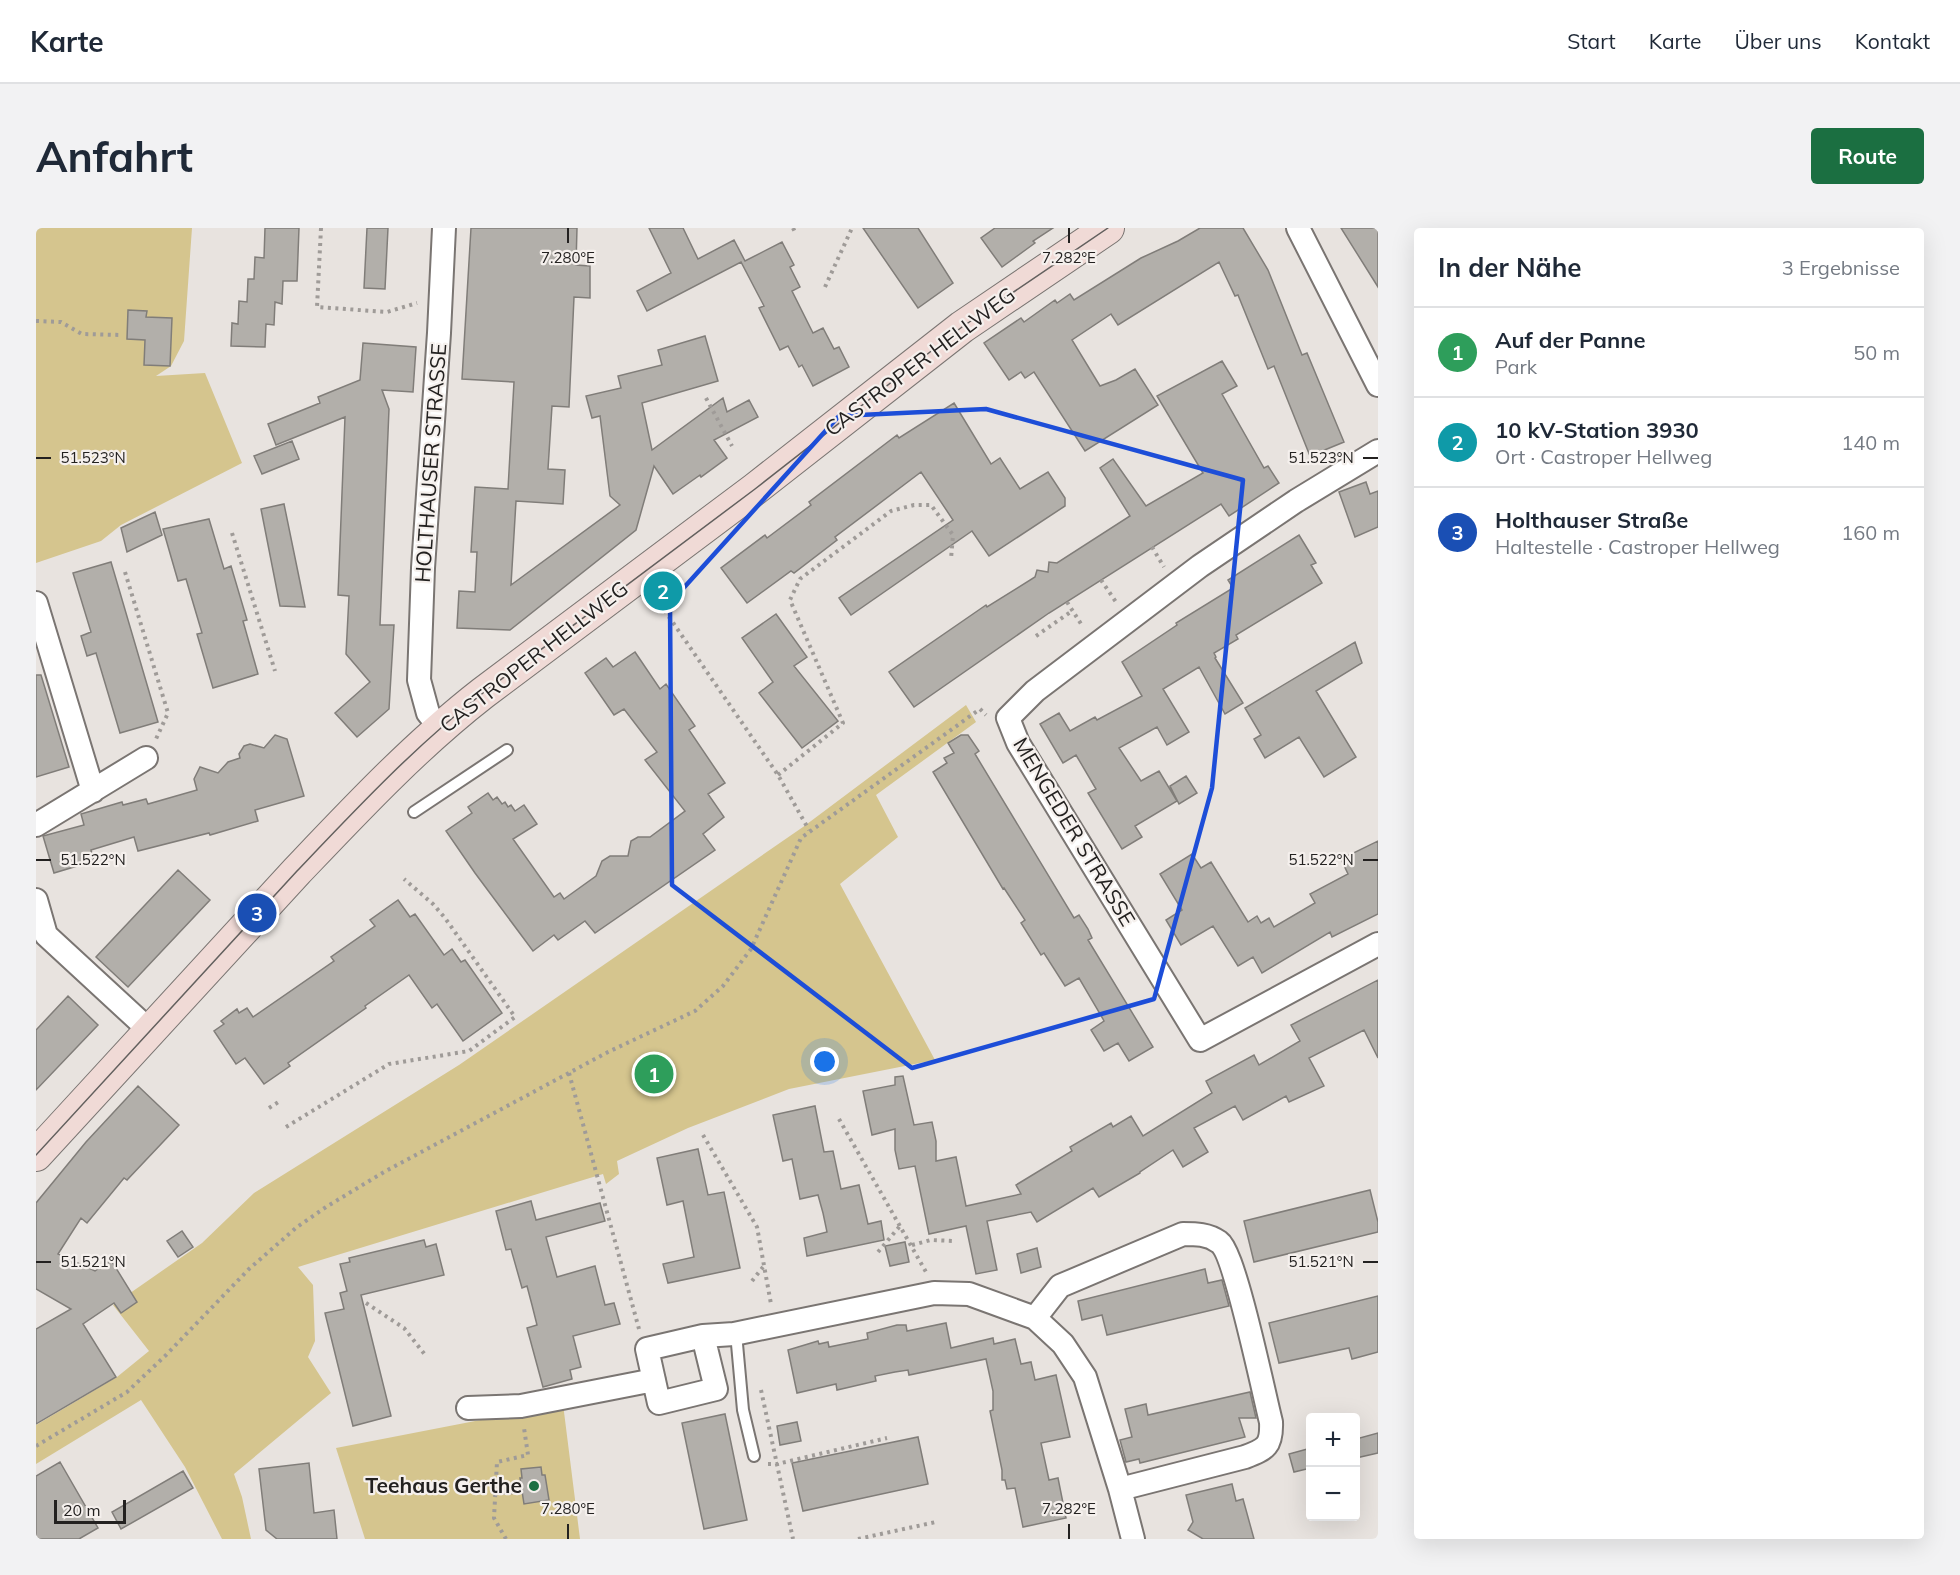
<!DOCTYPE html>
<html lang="de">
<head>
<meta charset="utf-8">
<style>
	body { margin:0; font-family:Mulish,sans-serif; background:#f2f2f3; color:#1f2937 }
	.controls { position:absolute; right:18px; bottom:18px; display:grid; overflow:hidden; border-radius:6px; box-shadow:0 6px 24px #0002 }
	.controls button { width:54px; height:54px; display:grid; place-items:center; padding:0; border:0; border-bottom:2px solid #e0e1e3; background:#fff; color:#1f2937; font:30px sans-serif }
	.scale { position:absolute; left:18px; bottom:15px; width:72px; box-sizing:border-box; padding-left:6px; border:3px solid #232120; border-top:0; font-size:16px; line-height:21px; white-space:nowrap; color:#232120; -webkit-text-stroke:4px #f5f0ed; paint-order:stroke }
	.you { position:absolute; left:789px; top:834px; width:21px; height:21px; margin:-15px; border:4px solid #fff; border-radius:50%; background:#1a73e8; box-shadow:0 0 0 9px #1a73e833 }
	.badge { display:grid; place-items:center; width:39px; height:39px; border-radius:50%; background:#1b6f41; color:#fff; font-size:20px; font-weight:700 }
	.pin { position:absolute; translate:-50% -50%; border:3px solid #fff; box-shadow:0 2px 6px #0006 }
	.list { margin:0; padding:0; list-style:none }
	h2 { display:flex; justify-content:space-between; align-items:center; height:78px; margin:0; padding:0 24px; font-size:26px }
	h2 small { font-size:20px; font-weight:400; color:#747a83 }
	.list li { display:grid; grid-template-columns:39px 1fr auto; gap:18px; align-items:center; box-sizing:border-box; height:90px; padding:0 24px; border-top:2px solid #e0e1e3 }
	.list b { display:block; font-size:22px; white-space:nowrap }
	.list p { margin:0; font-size:20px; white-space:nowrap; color:#747a83 }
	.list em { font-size:20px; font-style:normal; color:#747a83 }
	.map { position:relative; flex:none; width:1342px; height:1311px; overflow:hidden; border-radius:6px }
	header { display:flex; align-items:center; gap:36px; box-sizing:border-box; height:84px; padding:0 30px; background:#fff; border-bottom:2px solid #e0e1e3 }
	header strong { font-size:28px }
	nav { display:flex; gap:33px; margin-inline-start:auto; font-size:21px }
	.intro { display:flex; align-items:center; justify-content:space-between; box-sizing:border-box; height:144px; padding:0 36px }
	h1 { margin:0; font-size:42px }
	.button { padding:15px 27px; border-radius:6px; background:#1b6f41; color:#fff; font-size:21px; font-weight:700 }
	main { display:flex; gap:36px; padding:0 36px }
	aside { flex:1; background:#fff; border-radius:6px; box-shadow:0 6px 24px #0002 }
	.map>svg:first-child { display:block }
	.green { fill:#d5c58e }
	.building { fill:#b2afaa; stroke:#807d79; stroke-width:1.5 }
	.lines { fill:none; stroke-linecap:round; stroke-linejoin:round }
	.service-casing { stroke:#7a7572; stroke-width:14 }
	.minor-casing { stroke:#7a7572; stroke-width:26 }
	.secondary-casing { stroke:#7a7572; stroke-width:34 }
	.path { stroke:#9f9b98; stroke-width:4; stroke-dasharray:3 4.5; stroke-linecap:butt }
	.service { stroke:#fff; stroke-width:10 }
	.minor { stroke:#fff; stroke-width:22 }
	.secondary { stroke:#f0dad6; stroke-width:32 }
	.tram { stroke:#63605e; stroke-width:1.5 }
	.marked { fill:none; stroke:#1d4ed8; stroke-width:4.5; stroke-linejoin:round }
	.ticks { fill:none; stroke:#232120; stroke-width:2 }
	.poi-dot { fill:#1b6f41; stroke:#f5f0ed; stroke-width:2 }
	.labels { text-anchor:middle; stroke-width:4.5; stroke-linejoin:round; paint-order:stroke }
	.street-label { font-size:21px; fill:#232120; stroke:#f5f0ed }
	.poi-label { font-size:21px; font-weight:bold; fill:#232120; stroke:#f5f0ed; text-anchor:end }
	.ticks-label { font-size:15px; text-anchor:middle; fill:#232120; stroke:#f5f0ed; stroke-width:4.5; stroke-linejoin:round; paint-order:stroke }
</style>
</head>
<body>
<header>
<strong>Karte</strong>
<nav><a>Start</a><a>Karte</a><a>Über uns</a><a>Kontakt</a></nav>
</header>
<div class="intro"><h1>Anfahrt</h1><a class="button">Route</a></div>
<main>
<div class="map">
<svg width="1342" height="1311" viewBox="0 0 1342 1311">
	<rect width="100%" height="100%" fill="#e8e3df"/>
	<path class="green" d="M0,0H156L148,113L135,138L120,148L169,145L206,235L85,297L65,313L0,335Z
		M930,477L940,494L840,567L862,609L804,656L899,832L753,861L652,900L581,933L583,946L570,956L567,946L262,1039L277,1057L279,1113L272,1129L295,1165L198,1246L206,1269L215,1311H186L149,1239L105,1172L0,1236V1197L81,1149L113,1123L77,1077L166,1015L218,965L423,837L767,599Z
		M527,1176L544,1311H329L300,1220Z"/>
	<path class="building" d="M229,0H263L261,53H247L246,76L239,74L238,97L230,96L229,119L195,118L196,95L202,96L203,73L211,74L212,51H218L219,29L228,30Z
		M331,0H352L349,61L328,60Z
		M435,0H541L540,37L554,38V70L538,69L533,179L516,178L512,241L529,242L527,276L480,273L475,357L584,277L574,268L564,188L556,190L550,168L585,160L582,148L626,137L622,122L669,108L682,153L606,175L616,222L687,170L691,184L713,172L722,189L678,212L691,230L665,249L664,247L637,266L618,238L600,302L474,402L421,400L423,363L439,364L441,324H435L439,259L472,261L478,154L426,151Z
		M613,0H647L662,31L698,12L709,33L746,14L758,37L754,39L764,59L756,63L777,105L787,100L798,121L803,119L813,139L777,158L766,137L763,139L752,118L744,122L723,80L728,78L705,34L611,83L601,63L635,45Z
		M827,0H882L917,55L882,80Z
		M959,0H1017L997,13L999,15L966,39L945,10Z
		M1164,0H1207L1232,42L1266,127L1271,125L1308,214L1274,228L1238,138L1232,141L1202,67L1199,68L1183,34L1082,97L1075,86L1036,112L1064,158L1080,152L1099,141L1122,177L1049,223L998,144L989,150L985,144L973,152L948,115L985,90L988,94L1019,72L1021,75L1034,66L1038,72L1105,30L1142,13Z
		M1305,0H1342V59Z
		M92,82L111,83L110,89L136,90L134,138L108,137L109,112L91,111Z
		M327,115L380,119L377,164L346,162L353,181L344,397H358L353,481L321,509L299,485L334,454L310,426L313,368L302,367L309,189L240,217L232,196L284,175L282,169L324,152Z
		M1186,133L1201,158L1186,166L1228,240L1232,238L1243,255L1193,288L1185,276L1013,385L878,479L853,444L950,377L951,379L999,349L1001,342L1012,344L1013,334L1021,335L1094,288L1064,240L1077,231L1110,278L1167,245L1121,168Z
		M918,175L955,236L964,230L984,261L1012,244L1029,270V278L953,328L936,303L815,387L803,370L917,292L885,244L799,309L801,312L758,345L755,343L711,375L685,340L729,307L731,310L775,277L773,274L861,207L863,210Z
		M256,213L263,231L226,246L218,228Z
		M1330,254L1334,266L1342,263V299L1319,309L1303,264Z
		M248,276L264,354L269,379L244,378L225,281Z
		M119,284L126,307L91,324L85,300Z
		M173,291L188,341L195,338L211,392L207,393L222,446L177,460L161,406L166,405L150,351L142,353L127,301Z
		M1263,307L1280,335L1275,337L1286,355L1200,407L1202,411L1178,425L1180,429L1179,430L1207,475L1189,486L1163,439L1127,461L1153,504L1131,517L1121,499L1083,520L1105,553L1123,543L1141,573L1099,598L1106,609L1086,621L1052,565L1060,561L1040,527L1027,535L1004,496L1023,485L1034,503L1059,489L1061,492L1106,468L1086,434L1141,397L1140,395L1197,360L1192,352Z
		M75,334L122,494L84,505L60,425L51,428L45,408L55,404L37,345Z
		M740,386L771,429L758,438L802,493L766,520L723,465L737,454L706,410Z
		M1319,414L1326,435L1280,463L1320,529L1288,549L1263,509L1229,530L1218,511L1225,507L1209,480Z
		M599,424L624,461L630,456L659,498L653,502L689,555L672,566L688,589L667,606L679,622L559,705L549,693L522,712L518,707L497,723L439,645L410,603L436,585L432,579L452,565L457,572L461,569L466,576L469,574L472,579L475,577L479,583L488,577L501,596L477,611L518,669L524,665L528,671L560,648L566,633L574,628H592L595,613L602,609H614L649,583L609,532L621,524L588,481L578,487L549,445L570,430L577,439Z
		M0,447H5L33,539L0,549Z
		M239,507L251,511L268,568L219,582L222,593L174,607L173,605L102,623L98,609L55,622L58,633L18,645L7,608L48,597L45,586L86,574L87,577L110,571L112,576L161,562L158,551L164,539L182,545L192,534L204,530L203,526L208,518L214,516L228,520Z
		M925,507H932L943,523L939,526L1038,690L1043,687L1052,701L1056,710L1052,712L1117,819L1093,833L1082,815L1068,823L1055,802L1068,793L1067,791L1043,750L1029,758L1008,725L1005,727L985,695L989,692L968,660L967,661L897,544L911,535L908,530L918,525L912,515Z
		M1150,548L1161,565L1143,576L1134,558Z
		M1342,613V686L1296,709L1294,704L1226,745L1217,729L1202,738L1177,698L1145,717L1130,692L1146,682L1124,646L1156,626L1165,640L1175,634L1212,694L1221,688L1225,695L1233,690L1238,699L1279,675L1274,666L1312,646L1305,631Z
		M142,642L174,672L92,759L60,729Z
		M362,672L374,689L379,686L408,727L416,721L425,734L429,732L466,785L427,813L401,776L396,780L373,747L329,778L330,780L252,835L254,838L228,856L209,830L200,836L178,803L188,796L185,793L201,781L203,785L211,780L217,789L298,733L295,729L339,698L334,692Z
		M1342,752V830L1328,802L1273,830L1288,858L1253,874L1250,868L1207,892L1199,878L1158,900L1172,924L1147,939L1137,922L1104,944V945L1063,969L1057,960L1001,994L995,984L951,993L961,1042L940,1046L930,998L893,1006L879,938L863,941L859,922V901L836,907L827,863L859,857V849L867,848L878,897L896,894L900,913V933L920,929L930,978L985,966L980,957L1036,923L1034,919L1075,895L1077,899L1095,888L1107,908L1176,865L1170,853L1218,827L1223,837L1264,813L1255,797Z
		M32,768L62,797L0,862V802Z
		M102,858L143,897L91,952L88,950L51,995L45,990L22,1026L59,1043L75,1032L101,1074L85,1085L78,1075L47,1096L80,1149L0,1196V1101L35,1081L0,1061V975L50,914Z
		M779,878L788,924L797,923L805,961L823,957L832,996L845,993L848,1012L771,1028L768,1010L791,1004L787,985L782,967L764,971L756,931L747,933L737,887Z
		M662,921L672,967L688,964L704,1040L632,1055L627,1036L658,1029L647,973L631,977L621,930Z
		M1334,962L1342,994V1004L1218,1034L1208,993Z
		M495,973L500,992L564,975L569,993L510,1009L521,1049L559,1038L569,1077L578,1075L584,1096L537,1108L545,1139L534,1142L536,1151L507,1159L491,1100L501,1097L496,1077L491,1058L486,1060L475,1021L470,1022L460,983Z
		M146,1003L157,1019L142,1029L131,1013Z
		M388,1012L390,1019L400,1016L408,1047L325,1067L355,1188L317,1198L289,1085L308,1081L304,1065L311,1063L304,1036L314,1034L313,1030Z
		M869,1014L873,1034L854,1038L849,1018Z
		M1001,1020L1005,1039L985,1045L981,1026Z
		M1169,1041L1172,1055L1186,1052L1193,1078L1071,1107L1066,1087L1046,1092L1042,1073Z
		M1342,1068V1124L1316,1131L1313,1120L1243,1135L1233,1095Z
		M910,1095L915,1120L957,1110L958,1116L979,1111L985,1136L995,1134L999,1152L1020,1147L1034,1209L1005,1215L1013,1252L1022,1250L1030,1290L987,1299L979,1260L971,1261L969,1252H966V1242L954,1183L957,1182V1163L950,1131L873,1147L872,1142L859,1144L839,1148L840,1153L801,1162L800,1156L761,1165L752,1122L782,1113L783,1116L792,1114L793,1119L832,1111L831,1105L861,1097H870L871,1103Z
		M1214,1164L1220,1190H1203L1209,1209L1104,1235L1103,1231L1090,1234L1084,1212L1096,1209L1089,1181L1110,1176L1112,1187Z
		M689,1186L711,1292L668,1301L646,1195Z
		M761,1194L765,1213L744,1217L741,1198Z
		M1342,1205V1225L1320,1230V1211Z
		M882,1209L892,1256L767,1283L756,1235Z
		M1275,1220V1240L1258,1244L1253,1226Z
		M24,1234L62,1300L43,1311H0V1248Z
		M273,1235L278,1285L298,1282L301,1311H241L230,1302L223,1241Z
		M505,1239L506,1247H509L513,1272L488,1276L484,1250H486L485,1241Z
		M147,1243L157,1260L85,1301L76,1284Z
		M1196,1256L1200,1273L1207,1271L1218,1311H1167L1152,1302L1157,1294L1150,1267Z"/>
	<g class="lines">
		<defs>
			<path id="service" d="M378,584L471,522
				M700,1105L707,1182L718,1228"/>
			<path id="minor" d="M1262,0L1342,157
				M1342,223L1260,273L1164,338L999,463L972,490L982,515L1164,812L1342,716
				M0,375L57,563
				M404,500L392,485L383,452L387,340L403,105L408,0
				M0,597L110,530
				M0,672L10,707L113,802
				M999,1090L1024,1058L1147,1006C1160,1006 1172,1006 1183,1014C1199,1025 1228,1167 1235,1194C1236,1218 1230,1221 1209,1229L1084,1261
				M667,1108L680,1161L623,1175L611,1121L667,1108L698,1106L898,1065L933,1066L999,1090L1027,1116L1049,1149L1084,1261L1097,1311
				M432,1180L485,1178L618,1152"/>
			<path id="secondary" d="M0,927L261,643C320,581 379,518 447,465L719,261L926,99L1072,0"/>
		</defs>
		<use href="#service" class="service-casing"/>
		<use href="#minor" class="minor-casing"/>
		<use href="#secondary" class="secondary-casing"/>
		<path class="path" d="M285,0L281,79L351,84L381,75
			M757,0L759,4
			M789,59L816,0
			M0,93L25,94L46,106L85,107
			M670,170L696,218
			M196,305L239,443
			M1116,319L1128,339
			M89,344L132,485L120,511
			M1065,352L1080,374
			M620,370L742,547L773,602
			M1031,374L1047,399
			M1000,408L1036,383
			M742,547L807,495L754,372L764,351L855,283L878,277H895L917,307L915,331
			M533,845L603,1101
			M233,880L244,873
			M803,891L890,1044
			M250,899L353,836L433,823L479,789L409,690L397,676L368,651
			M667,907L721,999L735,1076
			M876,1017L895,1012L918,1013
			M842,1024L864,998
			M716,1053L727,1039
			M330,1075L368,1100L390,1128
			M725,1162L757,1311
			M0,1218L91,1164L130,1127L213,1041L261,999L290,979L348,944L572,824L659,783L687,758L715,721L765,610L944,481L950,487
			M732,1236H741L851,1210
			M459,1265L486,1264
			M470,1311L458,1290L461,1234L492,1227L488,1200
			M822,1311L900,1294"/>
		<use href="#service" class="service"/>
		<use href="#minor" class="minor"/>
		<use href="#secondary" class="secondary"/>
		<path class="tram" d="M0,927L261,643C320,581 379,518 447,465L719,261L926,99L1072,0"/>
	</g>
	<path class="marked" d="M950,181L1207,252L1176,560L1118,771L876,840L636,657L634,375L803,188Z"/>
	<path class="ticks" d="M532,0V15M1033,0V15M0,230H15M1327,230H1342M0,632H15M1327,632H1342M0,1034H15M1327,1034H1342M532,1296V1311M1033,1296V1311"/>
	<circle class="poi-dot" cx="498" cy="1258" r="6"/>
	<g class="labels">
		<g class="street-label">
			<text transform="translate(884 134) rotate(-37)" y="7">CASTROPER HELLWEG</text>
			<text transform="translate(395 235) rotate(-86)" y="7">HOLTHAUSER STRASSE</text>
			<text transform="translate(498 429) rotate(-38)" y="7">CASTROPER HELLWEG</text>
			<text transform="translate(1038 604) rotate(59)" y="7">MENGEDER STRASSE</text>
		</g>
		<g class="poi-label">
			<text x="486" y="1265">Teehaus Gerthe</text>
		</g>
	</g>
	<g class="ticks-label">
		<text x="532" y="35">7.280°E</text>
		<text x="1033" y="35">7.282°E</text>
		<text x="57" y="235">51.523°N</text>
		<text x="1285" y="235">51.523°N</text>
		<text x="57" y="637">51.522°N</text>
		<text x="1285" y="637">51.522°N</text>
		<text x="57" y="1039">51.521°N</text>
		<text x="1285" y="1039">51.521°N</text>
		<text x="532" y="1286">7.280°E</text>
		<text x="1033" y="1286">7.282°E</text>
	</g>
</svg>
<div class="controls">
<button>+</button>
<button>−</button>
</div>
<div class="scale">20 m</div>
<div class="you"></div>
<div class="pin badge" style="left:618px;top:846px;background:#2e9e5b">1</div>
<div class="pin badge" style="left:627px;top:363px;background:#0f9aa8">2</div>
<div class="pin badge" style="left:221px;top:685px;background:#1a4fb4">3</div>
</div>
<aside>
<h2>In der Nähe<small>3 Ergebnisse</small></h2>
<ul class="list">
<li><span class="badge" style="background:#2e9e5b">1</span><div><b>Auf der Panne</b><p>Park</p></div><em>50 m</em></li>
<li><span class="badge" style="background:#0f9aa8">2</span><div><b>10 kV-Station 3930</b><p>Ort · Castroper Hellweg</p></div><em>140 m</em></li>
<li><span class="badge" style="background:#1a4fb4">3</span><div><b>Holthauser Straße</b><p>Haltestelle · Castroper Hellweg</p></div><em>160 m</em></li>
</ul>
</aside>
</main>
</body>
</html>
